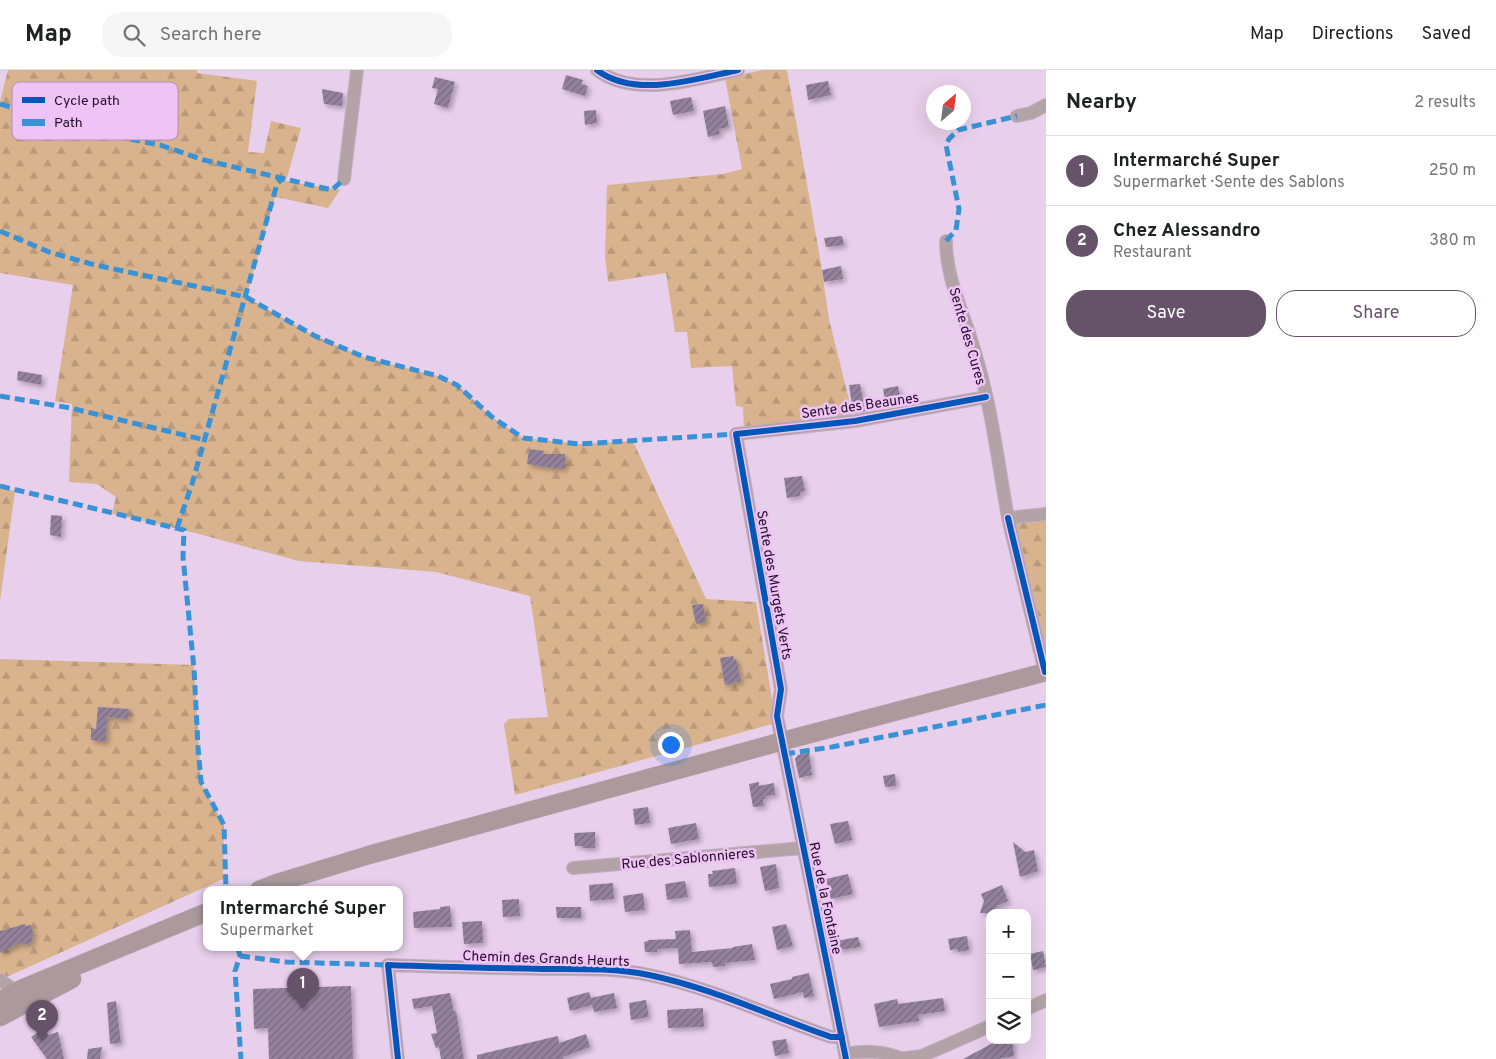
<!DOCTYPE html>
<html lang="en">
<head>
<meta charset="utf-8">
<style>
	body { margin:0; font-family:Overpass,sans-serif; background:#f6f6f6; color:#202124 }
	.controls { position:absolute; right:15px; bottom:15px; display:grid; overflow:hidden; border-radius:10px; box-shadow:0 5px 20px #0002 }
	.controls button { width:45px; height:45px; display:grid; place-items:center; padding:0; border:0; border-bottom:1px solid #e0e0e0; background:#fff; color:#202124; font:25px sans-serif }
	.compass { position:absolute; left:926px; top:15px; width:45px; height:45px; border-radius:50%; background:#fff; box-shadow:0 5px 20px #0002; rotate:28deg }
	.you { position:absolute; left:670px; top:674px; width:18px; height:18px; margin:-12px; border:4px solid #fff; border-radius:50%; background:#1a73e8; box-shadow:0 0 0 8px #1a73e833 }
	.badge { display:grid; place-items:center; width:32px; height:32px; border-radius:50%; background:#665369; color:#fff; font-size:16px; font-weight:700 }
	.pin { position:absolute; translate:-50% -41px; filter:drop-shadow(0 1px 2px #0008) }
	.pin::after { content:''; position:absolute; top:26px; width:18px; height:15px; background:inherit; clip-path:polygon(0 0,100% 0,50% 100%) }
	.popup { position:absolute; left:203px; top:816px; width:200px; height:65px; box-sizing:border-box; display:grid; place-content:center; border-radius:10px; background:#fff; filter:drop-shadow(0 1px 4px #0005); font-size:16px; white-space:nowrap; color:#757577 }
	.popup b { font-size:19px; color:#202124 }
	.popup::after { content:''; position:absolute; left:50%; top:100%; margin-left:-10px; border:10px solid transparent; border-top-color:#fff }
	.list { margin:0; padding:0; list-style:none }
	h2 { display:flex; justify-content:space-between; align-items:center; height:65px; margin:0; padding:0 20px; font-size:21px }
	h2 small { font-size:16px; font-weight:400; color:#757577 }
	.list li { display:grid; grid-template-columns:32px 1fr auto; gap:15px; align-items:center; box-sizing:border-box; height:70px; padding:0 20px; border-top:1px solid #e0e0e0 }
	.list b { display:block; font-size:19px; white-space:nowrap }
	.list p { margin:0; font-size:16px; white-space:nowrap; color:#757577 }
	.list em { font-size:16px; font-style:normal; color:#757577 }
	.actions { display:flex; gap:10px; padding:15px 20px }
	.actions a { flex:1; padding:11px 0; border:1px solid #665369; border-radius:20px; text-align:center; font-size:18px; color:#665369 }
	.actions .main { background:#665369; color:#fff }
	.icon { flex:none; width:28px; height:28px; fill:none; stroke:currentColor; stroke-width:2; stroke-linecap:round; stroke-linejoin:round }
	.map { position:relative; flex:none; width:1046px; height:989px; overflow:hidden }
	header { display:flex; align-items:center; gap:30px; box-sizing:border-box; height:70px; padding:0 25px; background:#fff; border-bottom:1px solid #e0e0e0 }
	header strong { font-size:24px }
	nav { display:flex; gap:28px; margin-inline-start:auto; font-size:18px }
	.search { width:350px; height:45px; background:#f6f6f6; display:flex; align-items:center; gap:12px; box-sizing:border-box; padding:0 18px; border-radius:20px; color:#757577; font-size:19px }
	main { display:flex }
	aside { flex:1; background:#fff }
	.map>svg:first-child { display:block }
	.forest { fill:url(#forest-firs) }
	.building { fill:url(#building-hatch); filter:url(#shadow) }
	.lines { fill:none; stroke-linecap:round; stroke-linejoin:round }
	.minor-casing { stroke:#c2afc5; stroke-width:14 }
	.secondary-casing { stroke:#c2afc5; stroke-width:19 }
	.minor { stroke:#b3a3a6; stroke-width:12 }
	.secondary { stroke:#ac999c; stroke-width:18 }
	.quiet { stroke:#3a92d6; stroke-width:5; stroke-dasharray:10 5; stroke-linecap:butt }
	.cycleway-casing { stroke:#f0c3f7; stroke-width:9 }
	.cycleway { stroke:#0057b8; stroke-width:6 }
	.labels { text-anchor:middle; stroke-width:5; stroke-linejoin:round; paint-order:stroke }
	.street-label { font-size:14px; fill:#201023; stroke:#f0c3f7 }
	.key { fill:#f0c3f7; stroke:#b28db7; stroke-width:1 }
	.key-label { font-size:14px; fill:#201023 }
</style>
</head>
<body>
<header>
<strong>Map</strong>
<div class="search"><svg class="icon" aria-label="search" viewBox="0 0 24 24"><circle cx="10" cy="10" r="6"/><path d="M15 15l6 6"/></svg>Search here</div>
<nav><a>Map</a><a>Directions</a><a>Saved</a></nav>
</header>
<main>
<div class="map">
<svg width="1046" height="989" viewBox="0 0 1046 989">
	<defs>
		<pattern id="forest-firs" width="22" height="20" patternUnits="userSpaceOnUse" patternTransform="scale(1.25)"><rect width="22" height="20" fill="#d8b38e"/><path d="M5 1l3.5 6h-7zM16 11l3.5 6h-7z" fill="#b9997a"/></pattern>
		<pattern id="building-hatch" width="6" height="6" patternUnits="userSpaceOnUse" patternTransform="scale(1.25)"><rect width="6" height="6" fill="#94829d"/><path d="M-1 1l2-2M0 6l6-6M5 7l2-2" fill="none" stroke="#786980"/></pattern>
		<filter id="shadow"><feDropShadow dx="3" dy="3" stdDeviation="2.5" flood-color="#0004"/></filter>
	</defs>
	<rect width="100%" height="100%" fill="#e8cfeb"/>
	<path class="forest" d="M8,0H197V3L257,11L248,82L264,83L271,51L301,58L286,111L340,120L328,138L275,127L246,227L315,266L364,287L438,306L457,315L492,347L523,368L580,374L633,371L706,529L756,532L776,653L515,725L504,654L509,649L548,647L530,526L436,502L299,491L184,460L112,444L116,427L97,414L69,412L72,334L55,331L73,215L0,203V32Z
		M763,0H787L820,188L829,249L853,346L744,360L743,337L736,336L732,296L691,298L687,262H675L666,203L608,212L605,186L607,115L723,104L742,99L725,8Z
		M0,418L15,421L0,531Z
		M1046,442V579L1033,583L1008,448Z
		M0,589L194,595L201,712L224,755L223,809L0,910Z"/>
	<path class="building" d="M566,5L583,10L581,14L588,16L585,26L562,19Z
		M435,7L455,12L448,38L434,34L438,19L432,18Z
		M828,11L831,25L808,30L806,15Z
		M322,19L343,23L342,36L324,34Z
		M691,27L694,41L673,45L670,31Z
		M725,36L729,57L719,59L720,64L708,67L703,41Z
		M596,40L597,53L585,55L584,41Z
		M842,166L844,175L826,177L824,168Z
		M841,196L843,209L824,212L822,200Z
		M18,301L42,305L41,315L17,310Z
		M860,314L865,341L853,342L849,315Z
		M898,316L901,331L886,334L883,319Z
		M529,379L544,381L543,384H565V398H552L527,394Z
		M802,406L805,421L800,422V426L787,428L784,408Z
		M51,445L62,446L61,467L50,465Z
		M703,534L706,552L696,554L692,535Z
		M733,586L734,590L736,589L741,611L725,615L720,588Z
		M98,637L129,639L128,649L107,647L106,672L91,670V658L96,659Z
		M809,682L812,705L799,708L795,689L798,685Z
		M895,704L896,716L885,717L883,706Z
		M759,712V716L774,713L775,725L765,726V729H763L764,736L753,737L749,714Z
		M648,737L650,753L635,755L633,739Z
		M848,751L852,770L835,774L830,754Z
		M696,753L699,769L671,774L668,758Z
		M595,762V778H583V776H575L574,763Z
		M1013,772L1025,782L1034,780L1038,801L1020,807Z
		M776,794L779,818L765,821L760,797Z
		M735,798L737,814L709,817L708,804H713L712,801Z
		M848,804L853,824L831,829L826,809Z
		M685,811L688,827L667,830L665,814Z
		M613,813L614,829L590,831L589,815Z
		M1002,815L1008,831L997,836L994,843H980L984,831L981,824Z
		M643,823L645,840L625,842L623,826Z
		M519,829L520,846L503,847L502,830Z
		M450,836L452,857L414,858L413,842L440,839V837Z
		M556,837H581V848H557Z
		M482,851L483,873L464,874L462,852Z
		M25,854L26,856L31,855L34,866L31,867L33,872L22,875V872L0,883V861Z
		M786,854L793,876L777,880L772,857Z
		M690,860L692,882L733,878V877L752,874L755,890L725,893V896L713,897L712,892L679,894L678,878L657,879V882H645L644,872L648,871V870L676,869L675,861Z
		M967,866L969,880L958,882L957,879L950,880L948,869Z
		M858,867L861,877L839,880L836,871Z
		M1043,881L1046,897L1033,900L1030,884Z
		M809,903L814,926L804,928L803,922L774,929L770,914L792,909V907Z
		M351,916L353,989H269L268,958L254,959L253,919Z
		M589,922L591,928L614,923L617,938L594,942L592,935L570,941L567,928Z
		M450,923L454,942L456,941L464,989H441L439,977L436,978L431,964L437,963L432,936L414,939L412,929Z
		M943,928L945,941L918,945L919,951L879,957L874,934L897,929L898,934Z
		M646,930L649,947L631,950L629,933Z
		M116,931L121,973L110,974L107,933Z
		M703,938L704,957L668,958L667,940Z
		M45,958L48,965L58,962L64,989H47L31,967Z
		M586,964L590,977L563,987V989H477V985L558,966L559,973Z
		M786,969L789,983L775,986L772,971Z
		M1008,970H1012L1014,986L998,989H963L993,973Z
		M102,977L100,989H87L88,979Z"/>
	<g class="lines">
		<defs>
			<path id="minor" d="M597,0C635,29 696,9 738,0
				M1017,46L1031,43L1046,35
				M344,109L357,0
				M946,171C946,209 964,243 974,279C991,333 998,392 1008,448L1046,444
				M1008,448L1045,602
				M573,798L803,778
				M0,910L10,917L13,923
				M1027,939L1046,930
				M845,984C861,980 885,981 900,988
				M398,989L388,895C440,897 491,898 543,899C578,899 615,898 649,905C712,918 770,946 831,967H842
				M846,989L777,646L781,619L736,364L855,351L986,327
				M898,989L922,986L990,956"/>
			<path id="secondary" d="M259,820L280,812L369,785L783,671L1046,602
				M0,931L21,919L207,842
				M0,947L72,909"/>
		</defs>
		<use href="#minor" class="minor-casing"/>
		<use href="#secondary" class="secondary-casing"/>
		<use href="#minor" class="minor"/>
		<use href="#secondary" class="secondary"/>
		<path class="quiet" d="M0,34L100,63L160,75L204,90L332,120L344,109
			M0,161L49,182L95,195L246,227L315,266L364,287L438,306L457,315L492,347L523,368L580,374L736,364
			M946,171L956,160L959,139L946,75L949,69L958,60L1017,46
			M0,326L70,338L205,370
			M0,416L184,460L183,487L194,599L198,677L201,712L224,755L226,820
			M177,458L192,414L277,114L283,108
			M785,684L832,677L1046,635
			M238,878L240,886L235,901L241,989
			M240,886L286,892L388,895"/>
		<defs>
			<path id="cycleway" d="M597,0C635,29 696,9 738,0
				M1008,448L1045,602
				M398,989L388,895C440,897 491,898 543,899C578,899 615,898 649,905C712,918 770,946 831,967H842
				M846,989L777,646L781,619L736,364L855,351L986,327"/>
		</defs>
		<use href="#cycleway" class="cycleway-casing"/>
		<use href="#cycleway" class="cycleway"/>
	</g>
	<g class="labels">
		<g class="street-label">
			<text transform="translate(968 266) rotate(74)" y="5">Sente des Cures</text>
			<text transform="translate(860 335) rotate(-8)" y="5">Sente des Beaunes</text>
			<text transform="translate(775 515) rotate(80)" y="5">Sente des Murgets Verts</text>
			<text transform="translate(688 788) rotate(-5)" y="5">Rue des Sablonnieres</text>
			<text transform="translate(826 828) rotate(78)" y="5">Rue de la Fontaine</text>
			<text transform="translate(546 888) rotate(2)" y="5">Chemin des Grands Heurts</text>
		</g>
	</g>
	<rect x="12" y="12" width="166" height="58" rx="8" class="key"/>
	<rect x="22" y="27" width="23" height="6" fill="#0057b8"/>
	<rect x="22" y="49" width="23" height="7" fill="#3a92d6"/>
	<g class="key-label">
		<text x="54" y="35">Cycle path</text>
		<text x="54" y="57">Path</text>
	</g>
</svg>
<div class="controls">
<button>+</button>
<button>−</button>
<button><svg class="icon" aria-label="layers" viewBox="0 0 24 24"><path d="M12 4l9 5-9 5-9-5zM3 14l9 5 9-5"/></svg></button>
</div>
<svg class="compass" viewBox="-18 -18 36 36"><path d="M0-13l5 13h-10z" fill="#e53935"/><path d="M0 13l5-13h-10z" fill="#757577"/></svg>
<div class="you"></div>
<div class="pin badge" style="left:303px;top:939px">1</div>
<div class="popup"><b>Intermarché Super</b>Supermarket</div>
<div class="pin badge" style="left:42px;top:971px">2</div>
</div>
<aside>
<h2>Nearby<small>2 results</small></h2>
<ul class="list">
<li><span class="badge">1</span><div><b>Intermarché Super</b><p>Supermarket · Sente des Sablons</p></div><em>250 m</em></li>
<li><span class="badge">2</span><div><b>Chez Alessandro</b><p>Restaurant</p></div><em>380 m</em></li>
</ul>
<div class="actions"><a class="main">Save</a><a>Share</a></div>
</aside>
</main>
</body>
</html>
